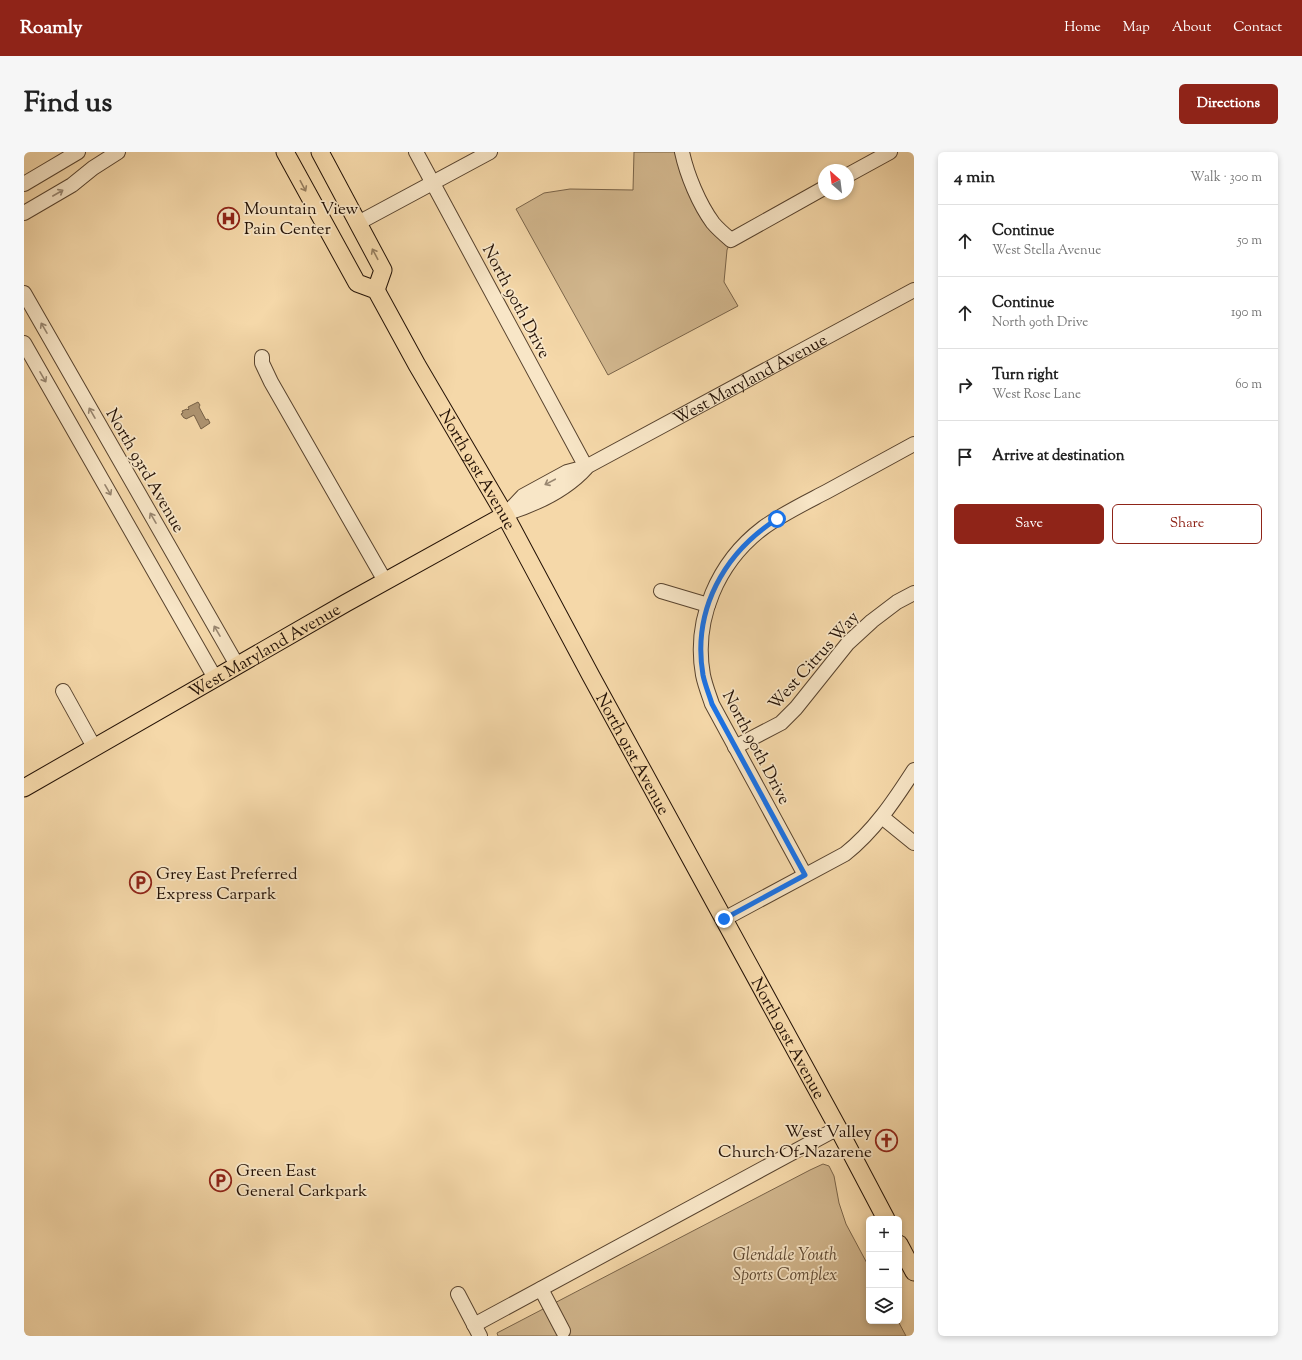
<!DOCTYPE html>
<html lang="en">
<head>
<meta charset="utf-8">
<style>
	body { margin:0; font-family:"Sorts Mill Goudy",serif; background:#f6f6f6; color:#222 }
	.controls { position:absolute; right:12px; bottom:12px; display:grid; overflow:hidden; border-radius:6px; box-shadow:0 2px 6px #0003 }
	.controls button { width:36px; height:36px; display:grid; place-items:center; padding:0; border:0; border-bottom:1px solid #e0e0e0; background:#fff; color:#222; font:20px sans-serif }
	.compass { position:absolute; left:794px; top:12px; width:36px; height:36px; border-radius:50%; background:#fff; box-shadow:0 2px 6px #0003; rotate:332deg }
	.stop { position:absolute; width:12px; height:12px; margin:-9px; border:3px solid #1a73e8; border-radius:50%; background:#fff }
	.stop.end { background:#1a73e8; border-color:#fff; box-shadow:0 1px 4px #0008 }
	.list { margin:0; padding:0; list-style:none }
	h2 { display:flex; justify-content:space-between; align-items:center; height:52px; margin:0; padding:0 16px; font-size:17px }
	h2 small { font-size:13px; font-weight:400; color:#767676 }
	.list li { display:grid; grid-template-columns:26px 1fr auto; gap:12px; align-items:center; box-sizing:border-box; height:72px; padding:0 16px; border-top:1px solid #e0e0e0 }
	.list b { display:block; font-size:15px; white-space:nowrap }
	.list p { margin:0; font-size:13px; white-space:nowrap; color:#767676 }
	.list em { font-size:13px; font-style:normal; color:#767676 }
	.actions { display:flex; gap:8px; padding:12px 16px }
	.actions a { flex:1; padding:9px 0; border:1px solid #8f2418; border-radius:6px; text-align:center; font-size:14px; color:#8f2418 }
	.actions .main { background:#8f2418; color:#fff }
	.icon { flex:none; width:22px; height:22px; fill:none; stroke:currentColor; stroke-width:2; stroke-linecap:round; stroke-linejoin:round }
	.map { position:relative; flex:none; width:890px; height:1184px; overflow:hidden; border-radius:6px }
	header { display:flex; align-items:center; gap:24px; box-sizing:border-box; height:56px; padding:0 20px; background:#8f2418; color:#fff }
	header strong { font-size:19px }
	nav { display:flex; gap:22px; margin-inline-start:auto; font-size:14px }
	.intro { display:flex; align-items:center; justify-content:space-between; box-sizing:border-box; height:96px; padding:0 24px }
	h1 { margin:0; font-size:28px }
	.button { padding:10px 18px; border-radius:6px; background:#8f2418; color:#fff; font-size:14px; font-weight:700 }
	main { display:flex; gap:24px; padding:0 24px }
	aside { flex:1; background:#fff; border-radius:6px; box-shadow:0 2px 6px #0003 }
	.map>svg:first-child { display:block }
	.green { fill:#d1b68d; stroke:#7a6449 }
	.water { fill:#ae9471; stroke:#766046 }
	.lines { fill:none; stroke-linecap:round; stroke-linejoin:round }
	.minor-casing { stroke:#58432e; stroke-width:16 }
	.major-casing { stroke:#231105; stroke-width:19 }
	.minor { stroke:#f8e6c7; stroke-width:14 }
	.major { stroke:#f5d8a9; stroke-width:17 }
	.oneway { stroke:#967e5f }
	.oneway2 { stroke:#988670 }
	.route { stroke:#1a73e8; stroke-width:5 }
	.labels { text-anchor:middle; stroke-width:3.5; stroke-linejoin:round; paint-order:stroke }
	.poi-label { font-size:17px; fill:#231105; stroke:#f8e6c7; text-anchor:start }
	.street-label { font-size:17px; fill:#231105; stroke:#f8e6c7 }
	.park-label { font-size:17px; font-style:italic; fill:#604b35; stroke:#f8e6c7 }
</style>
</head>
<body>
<header>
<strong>Roamly</strong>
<nav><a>Home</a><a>Map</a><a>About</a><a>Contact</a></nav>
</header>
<div class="intro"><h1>Find us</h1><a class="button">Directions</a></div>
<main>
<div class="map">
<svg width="890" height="1184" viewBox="0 0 890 1184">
	<rect width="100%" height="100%" fill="#f5d8a9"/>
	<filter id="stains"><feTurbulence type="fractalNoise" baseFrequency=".005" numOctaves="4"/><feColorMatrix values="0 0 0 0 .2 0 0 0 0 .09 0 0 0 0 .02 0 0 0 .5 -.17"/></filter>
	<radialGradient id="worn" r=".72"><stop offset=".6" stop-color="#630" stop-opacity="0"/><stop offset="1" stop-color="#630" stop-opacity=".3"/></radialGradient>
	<path class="green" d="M610,0H658L667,30L707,88L703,98L700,130L714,154L584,223L492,57L520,41L546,37L609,38Z
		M799,1012L805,1014L810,1024L815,1051L822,1072L845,1115V1169H874L882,1184H474L473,1181L786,1018Z"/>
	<path class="water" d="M174,250L176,253L175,255L182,268L184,267L186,271L177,277L170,263L162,267L161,266H160L157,262L159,261L158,259L163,257L164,258L165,257L164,255Z"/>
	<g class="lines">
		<defs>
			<g id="minor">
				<path d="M392,0L562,315"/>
				<path d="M658,0C663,23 675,52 689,71C694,77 701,83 707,88L800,36"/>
				<path d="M824,23L866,0"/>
				<path d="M0,32L54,0"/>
				<path d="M0,61L48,33L69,16L94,0"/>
				<path d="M334,71L466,0"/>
				<path d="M0,141L213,513"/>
				<path d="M0,191L191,526"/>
				<path d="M238,205V211L247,230L361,429"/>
				<path d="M484,361C512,352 542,338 562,316"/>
				<path id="s1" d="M481,363L499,344L543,320L562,315L890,138"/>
				<path d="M637,439L684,453"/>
				<path d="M39,539L70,595"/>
				<path d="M711,595L757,571L772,556L824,491L848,469L873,450L890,441"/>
				<path d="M858,665L890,691"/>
				<path d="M781,723L688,552C685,543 681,533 679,523C669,467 694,410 739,376C758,362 781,351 802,340C831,324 861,308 890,292"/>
				<path d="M700,767L821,702C850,679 870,649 890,618"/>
				<path d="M517,1137L539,1179"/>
				<path d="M434,1142L456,1184"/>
				<path d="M450,1173L814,976"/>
			</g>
			<g id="major">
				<path id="s2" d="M261,0L333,131L352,138L393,213L481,363L567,524L814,976L862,1067"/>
				<path d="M296,0L359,118L352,138"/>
				<path id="s3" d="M0,636L322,451L481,363"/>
				<path d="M875,1092L890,1120"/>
			</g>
		</defs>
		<use href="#minor" class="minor-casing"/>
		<use href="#major" class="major-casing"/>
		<use href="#minor" class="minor"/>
		<use href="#major" class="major"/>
	</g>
	<defs><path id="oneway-shaft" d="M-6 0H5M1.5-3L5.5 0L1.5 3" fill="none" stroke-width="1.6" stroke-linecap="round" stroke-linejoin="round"/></defs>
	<g class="oneway">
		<use href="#oneway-shaft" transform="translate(279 34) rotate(62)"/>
		<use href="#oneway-shaft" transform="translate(351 102) rotate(-118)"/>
	</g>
	<g class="oneway2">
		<use href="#oneway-shaft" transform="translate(34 41) rotate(-30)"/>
		<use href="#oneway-shaft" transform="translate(20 176) rotate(-120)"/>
		<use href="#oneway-shaft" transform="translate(19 225) rotate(60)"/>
		<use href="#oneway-shaft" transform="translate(68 261) rotate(-120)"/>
		<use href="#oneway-shaft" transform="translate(526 330) rotate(152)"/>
		<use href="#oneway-shaft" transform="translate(84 338) rotate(60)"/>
		<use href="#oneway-shaft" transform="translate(129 366) rotate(-120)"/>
		<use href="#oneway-shaft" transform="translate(193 479) rotate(-120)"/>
	</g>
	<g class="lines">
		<path class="route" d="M700,767L781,723L688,552C685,542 681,533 679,523C668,458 700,401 753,367"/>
	</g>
	<defs>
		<symbol id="hospital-ring" viewBox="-11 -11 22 22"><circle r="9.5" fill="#f8e6c7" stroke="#8f2418" stroke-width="1.5"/><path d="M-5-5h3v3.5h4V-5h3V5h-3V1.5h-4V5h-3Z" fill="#8f2418"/></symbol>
		<symbol id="parking-ring" viewBox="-11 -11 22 22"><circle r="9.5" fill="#f8e6c7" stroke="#8f2418" stroke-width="1.5"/><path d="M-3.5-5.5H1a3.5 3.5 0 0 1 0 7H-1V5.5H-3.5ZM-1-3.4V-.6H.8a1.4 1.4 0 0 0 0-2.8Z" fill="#8f2418"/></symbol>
		<symbol id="church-ring" viewBox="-11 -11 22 22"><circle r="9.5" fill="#f8e6c7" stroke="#8f2418" stroke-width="1.5"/><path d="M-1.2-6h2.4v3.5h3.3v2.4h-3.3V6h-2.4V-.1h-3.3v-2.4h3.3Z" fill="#8f2418"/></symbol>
	</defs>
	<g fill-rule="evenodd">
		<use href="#hospital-ring" x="192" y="54" width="25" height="25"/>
		<use href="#parking-ring" x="104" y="718" width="25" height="25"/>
		<use href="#church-ring" x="850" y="976" width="25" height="25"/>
		<use href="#parking-ring" x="184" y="1016" width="25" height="25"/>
	</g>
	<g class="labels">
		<g class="poi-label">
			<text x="220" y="62">Mountain View<tspan x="220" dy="20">Pain Center</tspan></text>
			<text x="132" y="727">Grey East Preferred<tspan x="132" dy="20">Express Carpark</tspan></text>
			<text x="848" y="985" text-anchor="end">West Valley<tspan x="848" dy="20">Church Of-Nazarene</tspan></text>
			<text x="212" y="1024">Green East<tspan x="212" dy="20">General Carkpark</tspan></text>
		</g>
		<g class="street-label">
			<text transform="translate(493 149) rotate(62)" y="6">North 90th Drive</text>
			<text dy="6" stroke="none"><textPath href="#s1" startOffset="282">West Maryland Avenue</textPath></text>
			<text dy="6" stroke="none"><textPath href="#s2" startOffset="376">North 91st Avenue</textPath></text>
			<text transform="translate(122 318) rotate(60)" y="6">North 93rd Avenue</text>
			<text dy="6" stroke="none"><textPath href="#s3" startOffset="277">West Maryland Avenue</textPath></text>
			<text transform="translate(789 508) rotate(-48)" y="6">West Citrus Way</text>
			<text transform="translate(733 595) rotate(62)" y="6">North 90th Drive</text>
			<text dy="6" stroke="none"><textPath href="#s2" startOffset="700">North 91st Avenue</textPath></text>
			<text dy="6" stroke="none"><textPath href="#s2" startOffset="1024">North 91st Avenue</textPath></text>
		</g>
		<g class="park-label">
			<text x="761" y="1108">Glendale Youth<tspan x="761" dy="20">Sports Complex</tspan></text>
		</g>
	</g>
	<rect width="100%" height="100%" filter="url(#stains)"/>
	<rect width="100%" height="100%" fill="url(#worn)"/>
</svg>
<div class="controls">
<button>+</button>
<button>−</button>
<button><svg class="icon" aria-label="layers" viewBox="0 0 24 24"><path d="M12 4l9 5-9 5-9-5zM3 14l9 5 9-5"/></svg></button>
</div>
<svg class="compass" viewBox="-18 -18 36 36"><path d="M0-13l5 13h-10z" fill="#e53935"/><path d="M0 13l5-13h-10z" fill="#767676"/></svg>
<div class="stop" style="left:753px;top:367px"></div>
<div class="stop end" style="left:700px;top:767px"></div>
</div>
<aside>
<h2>4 min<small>Walk · 300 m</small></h2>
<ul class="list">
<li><svg class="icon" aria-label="ahead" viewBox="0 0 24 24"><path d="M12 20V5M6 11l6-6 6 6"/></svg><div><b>Continue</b><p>West Stella Avenue</p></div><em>50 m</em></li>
<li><svg class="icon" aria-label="ahead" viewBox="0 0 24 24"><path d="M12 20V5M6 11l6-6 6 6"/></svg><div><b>Continue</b><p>North 90th Drive</p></div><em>190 m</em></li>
<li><svg class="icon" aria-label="right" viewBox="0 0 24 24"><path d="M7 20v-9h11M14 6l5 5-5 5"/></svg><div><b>Turn right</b><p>West Rose Lane</p></div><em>60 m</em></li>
<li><svg class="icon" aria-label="arrive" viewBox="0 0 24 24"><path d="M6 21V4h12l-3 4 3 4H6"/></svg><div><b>Arrive at destination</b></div></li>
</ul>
<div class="actions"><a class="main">Save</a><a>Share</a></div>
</aside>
</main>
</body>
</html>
